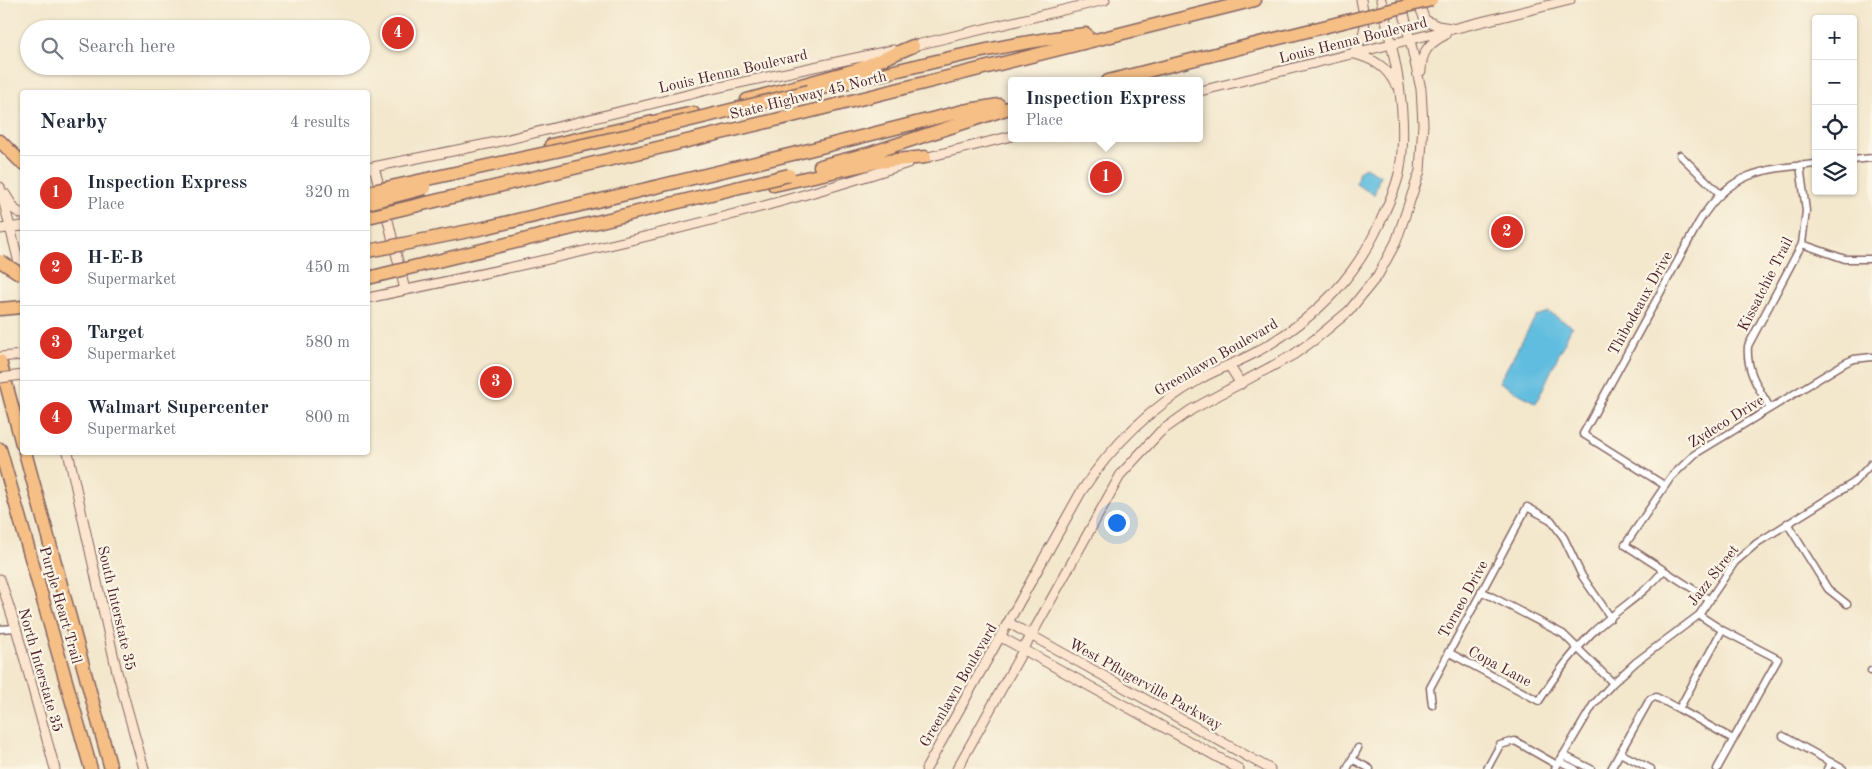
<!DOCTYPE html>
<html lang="en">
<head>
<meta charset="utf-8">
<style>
	body { margin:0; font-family:"Old Standard TT",serif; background:#f2f2f3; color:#1f2937 }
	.controls { position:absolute; right:15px; top:15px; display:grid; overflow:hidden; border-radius:5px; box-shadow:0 1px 4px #0004 }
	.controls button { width:45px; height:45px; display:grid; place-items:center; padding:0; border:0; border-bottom:1px solid #e0e1e3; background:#fff; color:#1f2937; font:25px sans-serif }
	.you { position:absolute; left:1116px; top:522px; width:18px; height:18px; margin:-12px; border:4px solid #fff; border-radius:50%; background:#1a73e8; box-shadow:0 0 0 8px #1a73e833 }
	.badge { display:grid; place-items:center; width:32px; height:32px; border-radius:50%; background:#d93025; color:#fff; font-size:16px; font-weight:700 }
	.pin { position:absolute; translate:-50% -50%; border:2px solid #fff; box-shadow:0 1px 5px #0006 }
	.popup { position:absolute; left:1008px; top:77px; width:195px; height:65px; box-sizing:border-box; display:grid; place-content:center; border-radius:5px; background:#fff; filter:drop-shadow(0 1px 4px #0005); font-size:16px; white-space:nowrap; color:#747a83 }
	.popup b { font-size:19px; color:#1f2937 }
	.popup::after { content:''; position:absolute; left:50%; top:100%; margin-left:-10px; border:10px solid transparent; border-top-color:#fff }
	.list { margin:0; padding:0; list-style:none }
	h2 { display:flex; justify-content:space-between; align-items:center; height:65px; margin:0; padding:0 20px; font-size:21px }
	h2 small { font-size:16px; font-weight:400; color:#747a83 }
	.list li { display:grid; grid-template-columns:32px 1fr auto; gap:15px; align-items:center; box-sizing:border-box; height:75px; padding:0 20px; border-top:1px solid #e0e1e3 }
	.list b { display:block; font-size:19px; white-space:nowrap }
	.list p { margin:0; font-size:16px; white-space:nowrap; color:#747a83 }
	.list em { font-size:16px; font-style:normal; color:#747a83 }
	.icon { flex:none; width:28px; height:28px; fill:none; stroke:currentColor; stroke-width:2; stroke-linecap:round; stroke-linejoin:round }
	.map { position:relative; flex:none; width:1872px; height:769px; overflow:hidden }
	.search { position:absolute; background:#fff; box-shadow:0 1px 4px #0004; left:20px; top:20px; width:350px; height:55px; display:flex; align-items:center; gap:12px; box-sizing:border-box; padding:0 18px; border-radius:28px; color:#747a83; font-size:19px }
	.panel { position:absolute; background:#fff; box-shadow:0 1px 4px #0004; left:20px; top:90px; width:350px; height:365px; border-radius:5px }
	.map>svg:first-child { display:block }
	.water { fill:#61bddf; stroke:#566e85 }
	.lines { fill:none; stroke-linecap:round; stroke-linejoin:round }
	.street-casing { stroke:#856563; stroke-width:9 }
	.secondary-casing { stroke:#856563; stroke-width:11 }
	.highway-casing { stroke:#856563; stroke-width:15 }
	.street { stroke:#fff; stroke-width:6 }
	.secondary { stroke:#fbe5cf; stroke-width:9 }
	.highway { stroke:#f5bf86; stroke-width:12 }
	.secondary-bridge-casing { stroke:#856563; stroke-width:11; stroke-linecap:butt }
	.highway-bridge-casing { stroke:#856563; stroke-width:15; stroke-linecap:butt }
	.secondary-bridge { stroke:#fbe5cf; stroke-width:9 }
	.highway-bridge { stroke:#f5bf86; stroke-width:12 }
	.labels { text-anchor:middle; stroke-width:4.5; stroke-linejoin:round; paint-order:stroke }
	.street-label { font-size:15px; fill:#4a1f2b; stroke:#fcf5e5 }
</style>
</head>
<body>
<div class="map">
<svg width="1872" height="769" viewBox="0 0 1872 769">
	<rect width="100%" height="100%" fill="#fcf5e5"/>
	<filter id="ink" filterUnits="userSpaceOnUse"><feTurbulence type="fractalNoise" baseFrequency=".02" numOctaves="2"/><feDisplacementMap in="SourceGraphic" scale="10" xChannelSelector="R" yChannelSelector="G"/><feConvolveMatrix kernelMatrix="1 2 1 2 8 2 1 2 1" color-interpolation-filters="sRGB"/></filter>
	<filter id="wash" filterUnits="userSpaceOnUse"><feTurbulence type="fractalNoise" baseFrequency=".0096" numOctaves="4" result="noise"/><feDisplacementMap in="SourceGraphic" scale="20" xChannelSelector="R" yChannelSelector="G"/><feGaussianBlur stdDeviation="1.12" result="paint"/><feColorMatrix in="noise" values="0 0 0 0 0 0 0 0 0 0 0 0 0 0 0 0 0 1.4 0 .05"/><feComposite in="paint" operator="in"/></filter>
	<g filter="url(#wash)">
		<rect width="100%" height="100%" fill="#f3e7cc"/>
		<path class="water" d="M1365,167L1380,175L1374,195L1356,184L1359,171Z
			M1548,312L1572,326L1536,403L1499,382L1536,316Z"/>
	</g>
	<g filter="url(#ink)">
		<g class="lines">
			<defs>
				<path id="street" d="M1680,155L1719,193
					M1853,160L1872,158
					M1802,244L1845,259H1872
					M1770,408C1758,387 1746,371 1748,346L1802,244L1806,211L1800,165
					M1664,485L1583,434L1699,222C1729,172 1762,169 1816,164
					M1787,523L1828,589L1847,604
					M1481,591L1563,634L1613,683
					M1710,600L1625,545L1671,477L1695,454L1845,363L1854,359L1872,357
					M1699,615L1722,630
					M0,629L16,628
					M1448,652L1539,701C1554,677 1571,654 1591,634C1615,610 1641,598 1664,570
					M1871,671H1872
					M1432,705L1430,688L1527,507L1551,520L1564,538L1582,576L1611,618
					M1679,709L1733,739
					M1783,736L1843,769
					M1620,753L1651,769
					M1563,755L1591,769
					M1352,759L1370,769
					M1559,761L1575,769
					M1347,769L1358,748
					M1487,769L1500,745L1515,741L1557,765
					M1555,769L1593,705L1613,683L1636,662L1699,615L1735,562L1757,543L1853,483L1872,463
					M1611,769L1650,699L1656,697L1679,709L1722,630L1778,659L1717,769
					M1827,769L1831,762"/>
				<path id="secondary" d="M1417,0L1425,20L1438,26L1451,28
					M908,47L1105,0
					M1353,54C1367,31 1367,26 1361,0
					M1355,54C1373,59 1387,67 1395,84
					M1421,71C1421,52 1429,43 1445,35
					M1200,91L1570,0
					M920,159L1012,136
					M374,167L381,193
					M368,168L497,142L711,89L893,50
					M0,187L22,275
					M5,194L15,210L22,214
					M385,208L405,290
					M0,229L22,226
					M368,298C549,260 731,221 908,163
					M0,357L22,355
					M1229,365L1241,384
					M68,452L117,672L144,769
					M0,579L16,628L55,769
					M1009,623L1270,769
					M1001,637L1239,769
					M926,769L1081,492C1112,445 1151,407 1200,379C1219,368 1240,362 1258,351C1318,317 1359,275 1385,211C1391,198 1398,183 1400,168C1409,113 1394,53 1381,0
					M957,769L1121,474L1160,432L1191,410L1293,355L1314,340L1349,311L1378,275L1396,242L1420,171L1423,124L1421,89L1401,0"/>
				<path id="highway" d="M1108,81L1339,23
					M809,91C900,71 993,44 1086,34
					M747,100L859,69L913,46
					M788,117L1255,0
					M0,141L22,163
					M551,145L693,113
					M797,153L963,111L999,105
					M820,166L871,153L1012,107
					M774,185L877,162L925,157
					M0,309L22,307
					M0,361L22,444
					M0,449L91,769
					M25,452L111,769"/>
			</defs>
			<use href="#street" class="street-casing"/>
			<use href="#secondary" class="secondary-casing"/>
			<use href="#highway" class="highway-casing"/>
			<use href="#street" class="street"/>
			<use href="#secondary" class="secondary"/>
			<use href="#highway" class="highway"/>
			<defs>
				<path id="secondary-bridge" d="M0,378L22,375"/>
				<path id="highway-bridge" d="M1339,23L1431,0
					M368,192L629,135L809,91
					M368,203L425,188
					M368,217L788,117
					M368,251L484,228L797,153
					M0,261L22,275
					M368,278L789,175"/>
			</defs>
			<use href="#secondary-bridge" class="secondary-bridge-casing"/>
			<use href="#highway-bridge" class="highway-bridge-casing"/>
			<use href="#secondary-bridge" class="secondary-bridge"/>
			<use href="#highway-bridge" class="highway-bridge"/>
		</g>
	</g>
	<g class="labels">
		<g class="street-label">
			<text transform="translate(1353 40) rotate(-14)" y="5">Louis Henna Boulevard</text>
			<text transform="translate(733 71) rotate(-13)" y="5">Louis Henna Boulevard</text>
			<text transform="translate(808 95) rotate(-14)" y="5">State Highway 45 North</text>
			<text transform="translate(1765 284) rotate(-63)" y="5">Kissatchie Trail</text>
			<text transform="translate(1640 303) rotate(-61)" y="5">Thibodeaux Drive</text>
			<text transform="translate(1216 357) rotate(-30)" y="5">Greenlawn Boulevard</text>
			<text transform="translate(1726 421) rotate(-32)" y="5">Zydeco Drive</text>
			<text transform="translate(1713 575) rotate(-52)" y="5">Jazz Street</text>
			<text transform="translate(1463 599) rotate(-61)" y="5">Torneo Drive</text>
			<text transform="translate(61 605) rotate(74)" y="5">Purple Heart Trail</text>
			<text transform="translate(117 608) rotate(77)" y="5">South Interstate 35</text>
			<text transform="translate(1500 666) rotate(28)" y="5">Copa Lane</text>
			<text transform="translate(41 670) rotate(74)" y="5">North Interstate 35</text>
			<text transform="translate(1146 684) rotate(29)" y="5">West Pflugerville Parkway</text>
			<text transform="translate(958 685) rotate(-60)" y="5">Greenlawn Boulevard</text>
		</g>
	</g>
</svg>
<div class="controls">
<button>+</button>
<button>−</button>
<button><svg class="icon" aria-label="locate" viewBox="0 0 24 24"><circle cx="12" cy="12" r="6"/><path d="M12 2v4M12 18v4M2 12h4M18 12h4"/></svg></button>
<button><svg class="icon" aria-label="layers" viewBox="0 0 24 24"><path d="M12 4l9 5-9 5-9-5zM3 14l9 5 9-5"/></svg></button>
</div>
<div class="you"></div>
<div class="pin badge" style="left:1106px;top:177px">1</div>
<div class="popup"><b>Inspection Express</b>Place</div>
<div class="pin badge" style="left:1507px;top:232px">2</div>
<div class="pin badge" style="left:496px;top:382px">3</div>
<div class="pin badge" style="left:398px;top:33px">4</div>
<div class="search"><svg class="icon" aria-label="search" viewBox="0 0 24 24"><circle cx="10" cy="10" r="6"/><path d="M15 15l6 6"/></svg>Search here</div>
<section class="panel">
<h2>Nearby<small>4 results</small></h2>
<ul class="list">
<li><span class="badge">1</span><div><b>Inspection Express</b><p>Place</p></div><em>320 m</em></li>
<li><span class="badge">2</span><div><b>H-E-B</b><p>Supermarket</p></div><em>450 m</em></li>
<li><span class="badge">3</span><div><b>Target</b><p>Supermarket</p></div><em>580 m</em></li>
<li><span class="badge">4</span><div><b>Walmart Supercenter</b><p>Supermarket</p></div><em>800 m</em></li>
</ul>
</section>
</div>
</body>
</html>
